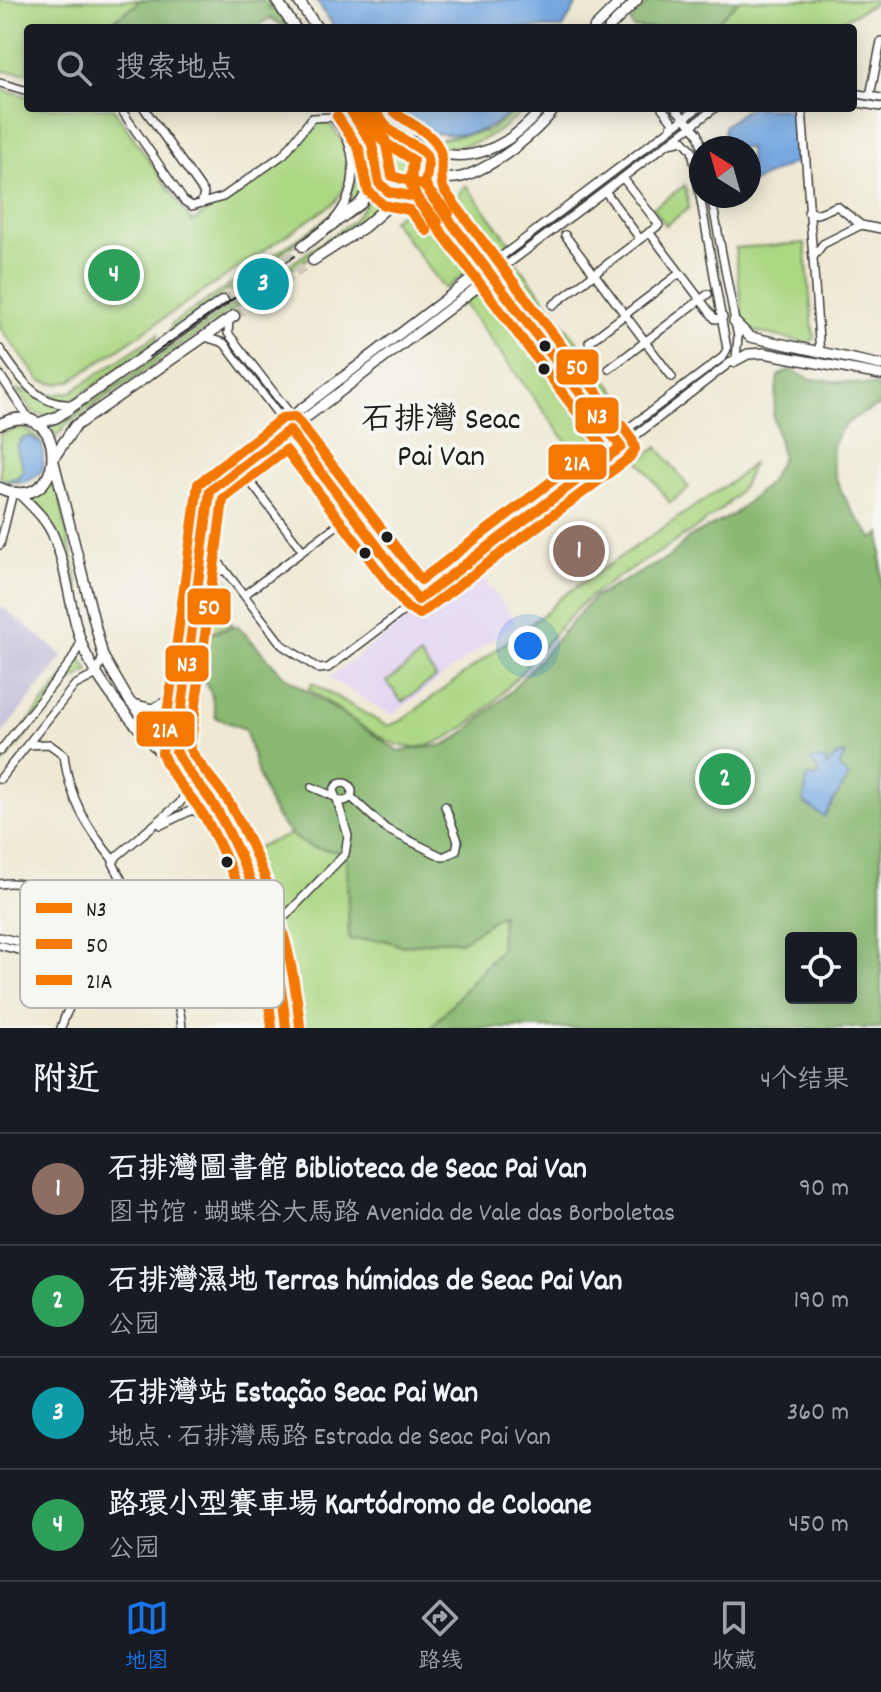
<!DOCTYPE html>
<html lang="zh">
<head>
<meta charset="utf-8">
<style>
	body { margin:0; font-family:Dekko,"LXGW WenKai TC",sans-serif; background:#20242c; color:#f1f3f6 }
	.controls { position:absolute; right:24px; bottom:24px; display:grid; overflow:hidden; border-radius:8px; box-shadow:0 4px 20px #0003 }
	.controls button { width:72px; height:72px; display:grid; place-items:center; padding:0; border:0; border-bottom:2px solid #363941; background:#171b24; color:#f1f3f6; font:40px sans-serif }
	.compass { position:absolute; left:689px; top:136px; width:72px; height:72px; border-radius:50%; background:#171b24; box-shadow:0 4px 20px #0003; rotate:323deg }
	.you { position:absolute; left:528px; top:646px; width:28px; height:28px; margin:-20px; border:6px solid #fff; border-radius:50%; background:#1a73e8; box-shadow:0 0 0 12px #1a73e833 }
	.badge { display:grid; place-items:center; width:52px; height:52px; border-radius:50%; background:#1a73e8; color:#fff; font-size:26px; font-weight:700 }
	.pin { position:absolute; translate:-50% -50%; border:4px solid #fff; box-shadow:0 2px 8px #0006 }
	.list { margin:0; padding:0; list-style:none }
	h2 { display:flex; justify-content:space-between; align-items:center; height:104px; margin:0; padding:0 32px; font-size:34px }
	h2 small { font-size:26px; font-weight:400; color:#9ea1a6 }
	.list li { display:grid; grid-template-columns:52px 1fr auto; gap:24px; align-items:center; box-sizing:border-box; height:112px; padding:0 32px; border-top:2px solid #363941 }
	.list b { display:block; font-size:30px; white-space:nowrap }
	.list p { margin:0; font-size:26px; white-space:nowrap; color:#9ea1a6 }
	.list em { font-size:26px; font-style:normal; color:#9ea1a6 }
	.icon { flex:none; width:44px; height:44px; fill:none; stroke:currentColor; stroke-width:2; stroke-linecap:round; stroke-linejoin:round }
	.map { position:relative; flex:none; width:881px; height:1028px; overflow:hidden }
	.search { position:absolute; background:#171b24; box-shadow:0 4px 20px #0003; left:24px; right:24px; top:24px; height:88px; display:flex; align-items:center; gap:20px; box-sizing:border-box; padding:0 28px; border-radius:8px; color:#9ea1a6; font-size:30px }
	.sheet { height:552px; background:#171b24 }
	nav { display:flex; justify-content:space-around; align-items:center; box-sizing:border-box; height:112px; border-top:2px solid #363941; background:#171b24; font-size:22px; color:#9ea1a6 }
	nav a { display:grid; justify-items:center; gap:4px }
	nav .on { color:#1a73e8 }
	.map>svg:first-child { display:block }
	.built { fill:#e2d4f3 }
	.industrial { fill:#c5c0da }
	.green { fill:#acd783; stroke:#647a50; stroke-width:2 }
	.forest { fill:#89b871; stroke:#526a46; stroke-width:2; fill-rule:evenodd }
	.water { fill:#74a8e1; stroke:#48627e; stroke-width:2 }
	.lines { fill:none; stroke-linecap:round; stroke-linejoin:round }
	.primary-tunnel { stroke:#cfcab8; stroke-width:10; stroke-dasharray:10 5; stroke-linecap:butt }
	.street-casing { stroke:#3c3b38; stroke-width:10 }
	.secondary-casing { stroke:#3c3b38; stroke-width:12 }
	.primary-casing { stroke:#3c3b38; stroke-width:13 }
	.street { stroke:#fff; stroke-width:7 }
	.secondary { stroke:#fff; stroke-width:9 }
	.primary { stroke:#fff; stroke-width:10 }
	.tram { stroke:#1c1c1c; stroke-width:2 }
	.bus-1-casing { stroke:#f6f6f2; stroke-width:16 }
	.bus-2-casing { stroke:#f6f6f2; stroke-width:16 }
	.bus-3-casing { stroke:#f6f6f2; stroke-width:16 }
	.bus-1 { stroke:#f47801; stroke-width:10 }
	.bus-2 { stroke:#f47801; stroke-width:10 }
	.bus-3 { stroke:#f47801; stroke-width:10 }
	.bus-dot { fill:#1c1c1c; stroke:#f6f6f2; stroke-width:3 }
	.labels { text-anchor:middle; stroke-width:8; stroke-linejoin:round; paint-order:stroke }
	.quarter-label { font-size:32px; fill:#1c1c1c; stroke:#f6f6f2 }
	.key { fill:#f6f6f2; stroke:#b5b5b2; stroke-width:2 }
	.key-label { font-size:22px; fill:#1c1c1c }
	.line-badge { stroke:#f6f6f2; stroke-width:3 }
	.badge-label { font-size:22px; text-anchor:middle; font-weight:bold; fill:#fff }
</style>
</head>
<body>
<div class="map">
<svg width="881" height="1028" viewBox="0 0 881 1028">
	<rect width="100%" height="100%" fill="#f6f6f2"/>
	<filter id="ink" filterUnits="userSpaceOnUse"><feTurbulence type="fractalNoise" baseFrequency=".0125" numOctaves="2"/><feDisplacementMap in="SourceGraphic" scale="16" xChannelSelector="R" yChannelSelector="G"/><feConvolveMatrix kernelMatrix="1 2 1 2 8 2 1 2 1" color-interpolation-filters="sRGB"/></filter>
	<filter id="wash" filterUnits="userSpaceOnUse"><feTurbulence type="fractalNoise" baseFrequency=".006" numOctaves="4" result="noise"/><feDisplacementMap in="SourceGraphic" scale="32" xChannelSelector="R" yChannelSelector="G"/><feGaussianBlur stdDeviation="1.8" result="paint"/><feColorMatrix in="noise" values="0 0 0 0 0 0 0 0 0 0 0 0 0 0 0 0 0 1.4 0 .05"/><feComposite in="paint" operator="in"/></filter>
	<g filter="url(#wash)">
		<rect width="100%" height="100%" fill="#efe9d4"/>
		<path class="built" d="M475,567L516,621L392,715L329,678Z"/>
		<path class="industrial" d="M0,605L64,656L0,736Z"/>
		<path class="green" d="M0,0H142L103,28H28V73L0,71Z
			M738,0H881L828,28H689Z
			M0,89L28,96V108H113L192,222L289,154L315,121L330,124C350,147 356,178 334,203L71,381L57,384L41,381L0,328Z
			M355,108H366L392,137L378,148L370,129Z
			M521,108H526C502,132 473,151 437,147L441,139L488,131Z
			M380 168a22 22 0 1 1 44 0a22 22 0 1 1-44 0Z
			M649,150L650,151L494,270L492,268Z
			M357,178L364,186L347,207L273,260L268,259C302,235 340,217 357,178Z
			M466,185L510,243L489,258C471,236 439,211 466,185Z
			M685,185L689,208L666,225L653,208Z
			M376,189L392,200L66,425L57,437L48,425L63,422L353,221Z
			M415,202L468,271L445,289L392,220Z
			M805,243L814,339L807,343L749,330L743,320L735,248Z
			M518,264L635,417L615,432L499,278Z
			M253,269L262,271L235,291L228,290L169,334L172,324Z
			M484,289L598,443L578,457L464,304Z
			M158,334L157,341L51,416L34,413L17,390L44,396L71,392Z
			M19,427C30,431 36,434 42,444L33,437L20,440L17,449L24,470L15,479L5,480L0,477V434Z
			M658,447L689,488L670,503L639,461Z
			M752,464C743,501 707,520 678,540C651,559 615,576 591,596C542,637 485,738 419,747C387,752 337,707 309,689L312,683L387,726L401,721L549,610L560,598L735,479Z
			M55,476L92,651L91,652C72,605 71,526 27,497L48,486Z
			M213,573L221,575L231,584L212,598L233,625L195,636L200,584Z
			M420,656L436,677L402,702L387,682Z
			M80,657L89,671L69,682L0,767V758Z
			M292,834L312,847L346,852L350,940H384L402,946L445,940L461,942L502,914L500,950L431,1028H291L281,946L243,852Z"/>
		<path class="forest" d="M137,0H269V9L281,6L289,18L285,27L270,18L255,28H103L137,4Z
			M651,0H740L711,28H633L630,21Z
			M789,370L812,379L879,386L881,405C872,409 861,413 853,419C807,450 848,509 874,539L881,533V1028H431L500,950L502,914L461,942L445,940L402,946L384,940H349L346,853C335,851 320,850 309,846C265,826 258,769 245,729L216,718L211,693L200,673L210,634L238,626L283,675L399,751L444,745L461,736L512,690L594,597L668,558L690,537L733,515L770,482L782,456L773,415L778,376ZM836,757L839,768L823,816L803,802L813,777L815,779L820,772L811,760L826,761V768ZM791,938H851V998H791Z"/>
		<path class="water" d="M316,0H579L563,28H335Z
			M396,108H515C494,130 468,138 438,133L434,136L398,117Z
			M748,108H795L798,161L749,184V148H725L724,126Z
			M30,436L43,446V469C32,482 21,485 5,480L17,478C30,466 17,460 17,446L23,438Z
			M845,754L839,768L849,776L824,817L803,802L808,775L815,779L820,772L811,760H826V767L836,756Z"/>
	</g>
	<g filter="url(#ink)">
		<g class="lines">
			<path class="primary-tunnel" d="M223,301L303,246
				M234,316L313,260"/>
			<defs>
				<path id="street" d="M0,83L28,91
					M853,93L881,98
					M870,96L881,41
					M853,102L881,107
					M120,108L184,201L192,206L223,197L284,154L312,118L332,117C359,145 360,190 334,220
					M144,108L204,193L202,201
					M662,108L672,121L671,127
					M675,108L698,133L702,148
					M802,108L820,354
					M605,191L640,239
					M808,212L817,214L837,206L861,225L881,229
					M649,232L715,319L723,317
					M565,235L672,377
					M814,256L823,244L861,225
					M486,268L698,108
					M492,276L715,108
					M553,305L659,225L623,178
					M229,321L228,333L291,415
					M205,337L224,343L283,421
					M589,342L680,273
					M0,349C18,375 37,408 74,404
					M609,369L708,294
					M0,375L30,420
					M614,439L723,357L727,349L692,150L683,140L669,143
					M621,447L736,358L738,337L711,196
					M239,467L303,551
					M0,545L13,492
					M197,553L221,565L282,645L319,669L328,668L418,600
					M199,577L211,569L224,571
					M244,595L352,514
					M27,745L49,744L64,755C69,799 87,827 114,861
					M0,751L72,660L81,642
					M0,779L75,685L97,674L103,656
					M334 792a9 9 0 1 1 18 0a9 9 0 1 1-18 0Z
					M312,787L335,797
					M351,797L386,829L443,857L456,851L458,841L445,806
					M161,825L192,810L207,817
					M0,884C46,875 60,923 126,894
					M269,933L345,854L348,836L337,799
					M0,937L64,953L84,971L96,974
					M0,945C25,954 81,955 76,991
					M129,963L145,951L149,936
					M165,985L156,948L113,863L117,856L180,803L185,793L184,783
					M61,1028C86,946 176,942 182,1028"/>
				<path id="secondary" d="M594,28L622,0
					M609,28L637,0
					M418,145C466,170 510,147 542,108
					M427,179C439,178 454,180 465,176C500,163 533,136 556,108
					M410,194L427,208L612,454
					M734,321L750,337L881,365
					M733,362L748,354L764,353L881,375
					M283,421L418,600L621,447L425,183
					M296,421L426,594
					M54,462L103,656L130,702L202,785L219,814L274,948L286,1028
					M19,493C31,506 46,518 53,535C70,574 69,620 88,658C115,711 159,746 193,793C228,841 274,969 274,1028
					M413,576L419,581L428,579L610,442
					M133,704L152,709L166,702L171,694
					M178,757L176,745L210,491L492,276
					M168,764L166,743L199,487L486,268"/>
				<path id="primary" d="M276,0L295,28
					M298,0L317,28
					M349,108L370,139L376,159
					M372,108L384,124L405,139
					M374 168a28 28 0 1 1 56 0a28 28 0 1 1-56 0Z
					M303,246L361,203L376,177
					M313,260L364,227L401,195
					M0,424C70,391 70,520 0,488
					M37,424L57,417L223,301
					M54,457L75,426L234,316"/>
			</defs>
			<use href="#street" class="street-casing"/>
			<use href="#secondary" class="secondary-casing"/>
			<use href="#primary" class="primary-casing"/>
			<use href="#street" class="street"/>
			<use href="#secondary" class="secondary"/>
			<use href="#primary" class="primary"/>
			<path class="tram" d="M149,357L295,256"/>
			<defs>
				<path id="bus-1" d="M349,108L372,144L379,183L389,192L416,197L438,222
					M286,1028C279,952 255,879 218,812C206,790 186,774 176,751L210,491L289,430L418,600L621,447L432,197L425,183C435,144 417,152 393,132C385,126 379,116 372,108"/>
				<path id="bus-2" d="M337,116L359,149L368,191L383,205L409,210L427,231
					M300,1027C293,948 269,873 230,804C218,784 201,769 190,749L223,499L286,450L407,608L420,614L629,458L635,449L632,439L444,190C437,175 447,163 437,145C429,130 403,122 391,108"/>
				<path id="bus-3" d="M366,108L385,139L392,176L423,185L449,213
					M272,1028C265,954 242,884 206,819C193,796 171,779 162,753L198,484L282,418L295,417L421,580L601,444L420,204L411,185L413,160L384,142L361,117"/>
			</defs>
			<use href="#bus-1" class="bus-1-casing"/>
			<use href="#bus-2" class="bus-2-casing"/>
			<use href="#bus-3" class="bus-3-casing"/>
			<use href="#bus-1" class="bus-1"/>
			<use href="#bus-2" class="bus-2"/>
			<use href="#bus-3" class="bus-3"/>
		</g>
	</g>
	<g class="bus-dot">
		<circle cx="545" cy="346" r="7"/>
		<circle cx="544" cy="369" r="7"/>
		<circle cx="387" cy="537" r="7"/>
		<circle cx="365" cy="553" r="7"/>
		<circle cx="227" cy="862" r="7"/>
	</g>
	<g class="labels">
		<g class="quarter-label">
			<text x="441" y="428">石排灣 Seac<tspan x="441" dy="37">Pai Van</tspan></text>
		</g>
	</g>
	<rect x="20" y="880" width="264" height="128" rx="12" class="key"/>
	<rect x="36" y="903" width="36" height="10" fill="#f47801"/>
	<rect x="36" y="939" width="36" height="10" fill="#f47801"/>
	<rect x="36" y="975" width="36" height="10" fill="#f47801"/>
	<g class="key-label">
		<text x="86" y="916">N3</text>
		<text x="86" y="952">50</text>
		<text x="86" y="988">21A</text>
	</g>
	<g class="line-badge">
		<rect x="555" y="348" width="45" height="38" rx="8" fill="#f47801"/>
		<rect x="574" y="396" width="46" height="39" rx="8" fill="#f47801"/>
		<rect x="547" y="443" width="61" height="38" rx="8" fill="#f47801"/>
		<rect x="186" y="587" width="46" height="39" rx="8" fill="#f47801"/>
		<rect x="164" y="644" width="46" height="39" rx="8" fill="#f47801"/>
		<rect x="135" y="710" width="61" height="38" rx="8" fill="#f47801"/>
	</g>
	<g class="badge-label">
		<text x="577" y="374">50</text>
		<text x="597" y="423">N3</text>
		<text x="577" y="470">21A</text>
		<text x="209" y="614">50</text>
		<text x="187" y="671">N3</text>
		<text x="165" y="737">21A</text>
	</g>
</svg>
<div class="controls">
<button><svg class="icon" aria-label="locate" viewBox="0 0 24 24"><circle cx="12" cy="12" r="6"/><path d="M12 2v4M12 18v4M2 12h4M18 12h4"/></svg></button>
</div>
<svg class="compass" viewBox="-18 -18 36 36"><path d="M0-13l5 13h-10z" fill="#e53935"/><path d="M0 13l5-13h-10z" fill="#9ea1a6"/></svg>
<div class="you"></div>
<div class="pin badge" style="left:579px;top:551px;background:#8d6e63">1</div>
<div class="pin badge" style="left:725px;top:779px;background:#2e9e5b">2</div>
<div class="pin badge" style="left:263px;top:284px;background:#0f9aa8">3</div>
<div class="pin badge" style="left:114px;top:275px;background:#2e9e5b">4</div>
<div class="search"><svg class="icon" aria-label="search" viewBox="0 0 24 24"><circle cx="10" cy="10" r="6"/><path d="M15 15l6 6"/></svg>搜索地点</div>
</div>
<section class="sheet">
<h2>附近<small>4个结果</small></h2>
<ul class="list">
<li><span class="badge" style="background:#8d6e63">1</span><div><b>石排灣圖書館 Biblioteca de Seac Pai Van</b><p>图书馆 · 蝴蝶谷大馬路 Avenida de Vale das Borboletas</p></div><em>90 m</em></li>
<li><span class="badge" style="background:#2e9e5b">2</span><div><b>石排灣濕地 Terras húmidas de Seac Pai Van</b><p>公园</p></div><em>190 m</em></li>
<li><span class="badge" style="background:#0f9aa8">3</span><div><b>石排灣站 Estação Seac Pai Wan</b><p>地点 · 石排灣馬路 Estrada de Seac Pai Van</p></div><em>360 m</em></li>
<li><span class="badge" style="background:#2e9e5b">4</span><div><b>路環小型賽車場 Kartódromo de Coloane</b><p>公园</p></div><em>450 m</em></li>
</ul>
</section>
<nav>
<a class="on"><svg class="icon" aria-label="map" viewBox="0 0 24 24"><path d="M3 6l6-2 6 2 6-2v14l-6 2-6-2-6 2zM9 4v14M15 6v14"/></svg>地图</a>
<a><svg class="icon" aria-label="directions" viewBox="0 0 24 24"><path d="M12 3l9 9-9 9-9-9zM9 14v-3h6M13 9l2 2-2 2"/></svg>路线</a>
<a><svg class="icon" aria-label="saved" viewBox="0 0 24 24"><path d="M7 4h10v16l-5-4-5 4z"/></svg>收藏</a>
</nav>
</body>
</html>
